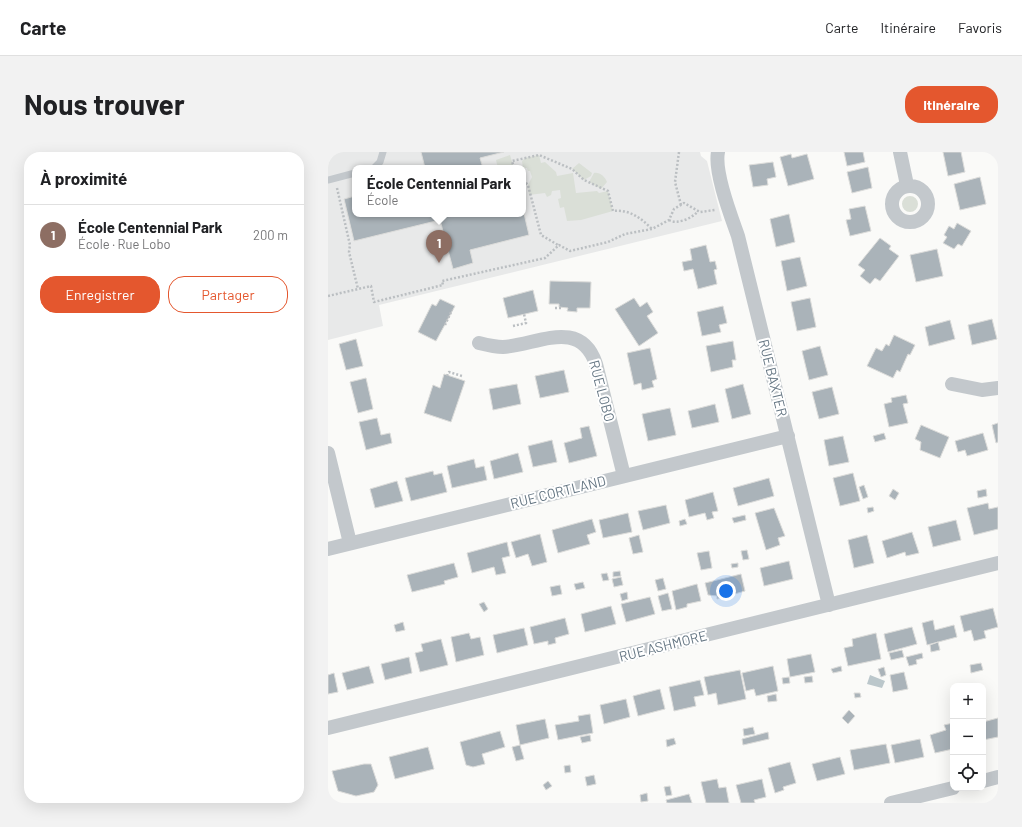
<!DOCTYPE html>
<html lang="fr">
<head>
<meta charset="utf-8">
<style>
	body { margin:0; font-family:Barlow,sans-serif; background:#f2f2f2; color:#202124 }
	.controls { position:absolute; right:12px; bottom:12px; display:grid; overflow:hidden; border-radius:8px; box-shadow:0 4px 16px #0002 }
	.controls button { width:36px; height:36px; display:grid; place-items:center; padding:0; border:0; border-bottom:1px solid #e0e0e0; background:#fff; color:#202124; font:20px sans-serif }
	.you { position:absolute; left:398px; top:439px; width:14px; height:14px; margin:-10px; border:3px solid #fff; border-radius:50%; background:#1a73e8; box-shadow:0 0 0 6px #1a73e833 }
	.badge { display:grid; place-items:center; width:26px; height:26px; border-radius:50%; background:#e4572e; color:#fff; font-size:13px; font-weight:700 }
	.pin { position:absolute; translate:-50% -33px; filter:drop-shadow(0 1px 2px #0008) }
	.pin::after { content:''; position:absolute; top:21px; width:14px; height:12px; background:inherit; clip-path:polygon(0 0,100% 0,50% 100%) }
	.popup { position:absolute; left:24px; top:13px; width:174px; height:52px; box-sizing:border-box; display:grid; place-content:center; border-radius:8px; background:#fff; filter:drop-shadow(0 1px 3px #0005); font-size:13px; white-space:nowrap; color:#757577 }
	.popup b { font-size:15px; color:#202124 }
	.popup::after { content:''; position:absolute; left:50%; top:100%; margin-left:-8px; border:8px solid transparent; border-top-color:#fff }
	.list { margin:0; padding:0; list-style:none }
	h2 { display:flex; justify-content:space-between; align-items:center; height:52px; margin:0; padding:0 16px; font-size:17px }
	h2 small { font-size:13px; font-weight:400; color:#757577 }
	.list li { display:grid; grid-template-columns:26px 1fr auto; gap:12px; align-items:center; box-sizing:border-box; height:60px; padding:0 16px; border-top:1px solid #e0e0e0 }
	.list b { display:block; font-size:15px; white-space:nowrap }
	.list p { margin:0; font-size:13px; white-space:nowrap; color:#757577 }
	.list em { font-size:13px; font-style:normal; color:#757577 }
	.actions { display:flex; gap:8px; padding:12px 16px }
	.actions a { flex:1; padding:9px 0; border:1px solid #e4572e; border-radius:16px; text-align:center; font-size:14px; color:#e4572e }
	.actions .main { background:#e4572e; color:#fff }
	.icon { flex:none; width:22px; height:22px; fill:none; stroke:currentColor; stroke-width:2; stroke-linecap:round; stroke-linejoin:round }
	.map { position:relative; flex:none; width:670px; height:651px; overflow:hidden; border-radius:16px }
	header { display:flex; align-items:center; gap:24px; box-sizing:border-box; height:56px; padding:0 20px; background:#fff; border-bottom:1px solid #e0e0e0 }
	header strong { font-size:19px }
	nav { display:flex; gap:22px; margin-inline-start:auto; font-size:14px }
	.intro { display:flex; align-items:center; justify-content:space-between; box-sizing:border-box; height:96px; padding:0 24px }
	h1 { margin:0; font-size:28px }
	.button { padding:10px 18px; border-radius:16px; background:#e4572e; color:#fff; font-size:14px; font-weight:700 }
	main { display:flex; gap:24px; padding:0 24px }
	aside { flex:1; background:#fff; border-radius:16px; box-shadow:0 4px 16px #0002 }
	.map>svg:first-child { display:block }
	.built { fill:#e8e9e9; fill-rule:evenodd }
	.green { fill:#dadfd7 }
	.water { fill:#bbc7cb }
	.building { fill:#aab3b9; stroke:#dcdcda }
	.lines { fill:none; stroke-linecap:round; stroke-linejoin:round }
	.path { stroke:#bbbfc2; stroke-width:2.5; stroke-dasharray:2 2; stroke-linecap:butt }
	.lane { stroke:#c3c8cc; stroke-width:7 }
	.street { stroke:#c3c8cc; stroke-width:14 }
	.labels { text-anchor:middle; stroke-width:4; stroke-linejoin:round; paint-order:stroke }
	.street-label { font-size:14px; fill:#657683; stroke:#fff }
</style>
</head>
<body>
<header>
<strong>Carte</strong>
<nav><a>Carte</a><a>Itinéraire</a><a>Favoris</a></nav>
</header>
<div class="intro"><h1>Nous trouver</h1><a class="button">Itinéraire</a></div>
<main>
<aside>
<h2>À proximité<small></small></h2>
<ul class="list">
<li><span class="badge" style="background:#8d6e63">1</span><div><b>École Centennial Park</b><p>École · Rue Lobo</p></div><em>200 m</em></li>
</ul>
<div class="actions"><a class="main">Enregistrer</a><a>Partager</a></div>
</aside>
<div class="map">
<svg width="670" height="651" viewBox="0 0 670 651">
	<rect width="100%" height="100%" fill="#fafaf8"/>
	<path class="built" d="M0,0H372L373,4L379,9L394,69L51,153L55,174L0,188ZM27,16H195V62H27Z"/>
	<path class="green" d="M182,3L186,16H170L168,8Z
		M211,3L213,11L217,10L228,20L229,24L245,21L248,41L269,39L271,41L280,39L285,59L253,68L239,69L236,55L232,56L230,47L233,46L232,38L224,39L223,43L219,45L217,41L201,43L200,33L204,25L202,19H200L199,16H195L194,9L197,6Z
		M251,11L264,21L263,24L256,28L244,17Z
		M266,21C272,20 277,25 279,30L273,37L261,30Z
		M574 52a8 8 0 1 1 16 0a8 8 0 1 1-16 0Z"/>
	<path class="water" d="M542,523L557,529L554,536L539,532Z"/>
	<path class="building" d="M93,0H176L152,6L155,16H97Z
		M516,0H535L537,10L519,14Z
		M615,0H633L637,20L620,24Z
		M463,2L464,6L479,2L486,27L460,34L452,5Z
		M445,10L448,25L439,27L440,33L425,35L421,13Z
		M540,15L544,36L524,41L519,20Z
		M652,25L658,52L632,58L626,32Z
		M27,44V62H195V57L201,83L142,98L145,111L125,117L112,68L26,89L16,47Z
		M537,54L543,79L522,84L518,68L523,67L521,57Z
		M461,62L467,90L448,95L442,67Z
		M629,71L643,79L634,94L630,92L626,97L615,91L619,85L616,83L621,74L626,77Z
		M552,86L563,94L561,97L571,104L552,129L547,126L542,132L532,124L537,118L530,113Z
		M378,93L382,110L387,109L389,117L386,118L389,132L370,137L365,117L356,119L354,110L364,108L362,97Z
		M609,97L615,124L588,130L582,103Z
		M472,105L479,134L459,139L453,109Z
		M222,129L263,130L262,156H249V160L239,159L240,156L231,155V152H221Z
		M205,138L210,159L180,166L175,146Z
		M306,146L312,155L319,150L325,160L319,164L330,181L311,194L287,157Z
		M482,146L488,175L469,179L463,150Z
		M112,147L127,154L108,189L90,180L104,152L108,154Z
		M395,154L399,171L391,173L393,180L374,184L369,160Z
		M664,167L669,187L644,193L640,173Z
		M622,168L627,187L601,194L597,175Z
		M566,183L587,193L582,203L580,202L572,220L569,218L565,226L539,214L548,196L554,199L558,192L561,194Z
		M28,187L35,214L18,218L11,192Z
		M405,189L408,208H404L405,215L383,220L378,194Z
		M492,194L500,223L481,228L474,199Z
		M322,196L329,227L324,229L326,235L314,238L313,231L306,233L299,201Z
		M236,218L241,240L212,246L207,224Z
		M116,222L137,229L123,270L96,261L105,233L112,236Z
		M38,226L45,257L30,261L22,230Z
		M189,232L193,252L165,258L161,237Z
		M415,232L423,262L404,267L397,237Z
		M504,235L511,262L491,267L484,240Z
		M578,243L580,251L575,252L580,271L561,275L556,252L564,250L563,246Z
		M387,252L391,270L364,276L360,259Z
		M342,256L348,283L320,289L314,262Z
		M49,266L53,283L62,281L64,291L38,298L31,270Z
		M670,271V290L668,291L664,273Z
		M593,273L621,285L612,306L592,298L593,290L587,287Z
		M261,274L269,304L241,311L236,291L254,286L252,276Z
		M556,281L558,287L547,290L545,284Z
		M655,281L660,298L639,304L637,298L630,300L627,289Z
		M515,284L521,310L501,314L496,288Z
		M224,288L229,310L205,315L200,294Z
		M190,301L195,320L166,327L162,309Z
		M146,307L148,316L156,314L159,328L124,336L119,314Z
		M105,319L106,323L114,321L119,340L83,349L77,326Z
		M525,321L532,349L512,354L505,326Z
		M441,326L446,344L410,354L405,336Z
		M69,329L75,349L47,356L42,337Z
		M536,333L540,345L535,347L531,335Z
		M565,337L571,341L567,348L561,344Z
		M658,337L659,344L650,346L649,339Z
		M385,340L390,359L384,360L386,366L379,368L377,361L361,365L357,348Z
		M660,351L661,357L670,355V377L646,383L639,356Z
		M338,353L342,371L315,378L310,359Z
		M545,355L546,359L540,361L539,356Z
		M446,356L457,384L450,386L452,393L438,398L427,361Z
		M300,361L304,380L275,386L271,368Z
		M417,363L418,368L406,371L404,366Z
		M264,367L268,380L259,383L262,392L230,401L224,378Z
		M357,367L359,372L352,374L351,369Z
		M628,368L633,388L605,395L600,375Z
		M584,380L591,401L578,404L577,400L559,406L554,389Z
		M212,382L219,410L204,414L200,402L188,406L183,390Z
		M311,383L315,400L305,402L301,386Z
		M539,383L546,411L526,416L520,388Z
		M179,390L182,404L174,406L178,421L168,423L166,415L144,421L139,401Z
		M419,398L421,407L415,408L413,399Z
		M381,399L384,416L373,418L369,401Z
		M461,409L465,427L436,434L432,416Z
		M126,411L130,425L116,429L117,432L84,440L79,423Z
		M410,411V415L404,416L403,412Z
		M292,419L293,424L285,425V420Z
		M279,421L281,428L275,429L273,422Z
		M413,422L417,439L389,447V444L380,443L377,431Z
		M293,425L295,433L286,435L284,427Z
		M335,426L338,437L330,439L327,428Z
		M255,430L257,436L248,438L246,432Z
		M369,432L373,449L359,452V455L348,458L344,439Z
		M232,433L234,442L224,444L222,435Z
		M299,440L300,447L294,449L292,442Z
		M340,441L344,457L334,459L330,444Z
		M322,445L327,462L298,470L293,452Z
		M156,450L160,457L156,460L151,452Z
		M283,454L288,472L257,480L253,462Z
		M665,456L670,475L656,479L658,486L646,489L643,478L636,480L632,464Z
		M237,466L241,482L227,486L228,491L220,493V489L206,492L202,475Z
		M605,468L607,478L626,473L629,485L599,493L594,471Z
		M75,470L77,478L68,480L66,473Z
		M584,475L589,492L560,500L556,482Z
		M196,476L200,493L169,501L165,483Z
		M141,481L143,487L152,485L156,503L128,510L123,485Z
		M548,481L553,507L520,514L516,496L525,494L524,487Z
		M113,487L120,513L92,520L87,501L95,499L93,492Z
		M610,490L612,498L603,500L602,493Z
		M574,498L576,505L563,508L561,501Z
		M594,501L595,506L588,508L589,512L581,514L578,505Z
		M483,502L487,520L462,525L459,507Z
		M81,505L84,521L57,528L53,512Z
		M653,511L655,518L643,521L642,513Z
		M41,514L46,531L19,538L14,521Z
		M445,514L450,539L428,544L426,537L418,539L414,521Z
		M513,514L514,519L505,521L503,517Z
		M556,515L558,523L553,525L550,517Z
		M412,518L418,547L390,553L388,541L380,543L376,525Z
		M576,520L580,537L565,540L562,523Z
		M6,521L10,540L0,542V523Z
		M484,524L485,530L477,531L476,525Z
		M461,525L462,531L455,532L454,526Z
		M372,528L376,543L366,545L368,554L346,559L341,535Z
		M332,537L337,557L310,564L305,544Z
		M526,541H532L533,545L527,546Z
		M448,542L449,549L440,550L439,544Z
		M298,547L302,565L276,572L272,553Z
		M521,558L527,564L520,572L514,566Z
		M262,562L265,581L230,588L227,573L251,569L250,564Z
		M670,566V585L655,588V570Z
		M217,567L221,586L192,593L188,573Z
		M625,571V597L607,601L602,583L618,578L616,573Z
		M425,575L427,582L416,584L415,577Z
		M172,579L177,595L154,602L157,612L145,615L138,613L132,590Z
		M440,580L441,587L415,593L414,587Z
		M262,583L263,589L254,591L252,585Z
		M346,586L348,592L339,595L338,588Z
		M592,587L596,605L567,611L563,593Z
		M558,592L562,611L526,618L522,598Z
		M192,593L196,607L188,609L184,595Z
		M100,595L106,617L67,627L61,605Z
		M512,605L517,622L489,629L484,612Z
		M462,610L468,631L455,635L456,638L447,641L440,616Z
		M36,612H43L50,633L46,640L28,644L10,639L4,619Z
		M242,613L243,620L237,621L236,614Z
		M266,623L268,632L259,634L257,625Z
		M389,627L391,636L398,635L401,651H378L373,630Z
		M434,627L438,645L426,648L427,651H413L408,633Z
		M220,629L224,634L218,638L215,633Z
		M342,634L344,643L338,644L336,635Z
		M319,641L320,649L313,650L312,643Z
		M361,642L364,651H339L338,648Z"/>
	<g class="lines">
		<path class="path" d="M351,0L347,30L353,53
			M186,16L184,9L211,3L244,17L256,28L280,39L285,59C301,57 313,66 324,77
			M195,28L200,33L213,83L230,93
			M9,36L22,93L21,100L30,137
			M341,68C349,73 365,66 370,59
			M0,144L43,134L46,150L115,133L114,129L217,106L231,93L242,99L280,90L297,82L324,77L341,68L346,57L356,51L372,60L387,58
			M227,156H235
			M117,173L124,158
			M185,174L198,171L196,162
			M119,224L121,220L134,224"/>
		<path class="lane" d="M46,16L52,10L55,0
			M0,28L27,21"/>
		<path class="street" d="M390,0C386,20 403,64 410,84L501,453
			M572,0L579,33
			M564 52a18 18 0 1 1 36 0a18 18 0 1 1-36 0Z
			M151,191C159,193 167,195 175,195C209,193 252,165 268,212L296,324
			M624,232L654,238L670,236
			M0,301L22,391
			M0,397L460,284
			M0,576L670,411
			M655,629L670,625
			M563,651L625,636"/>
	</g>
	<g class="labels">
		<g class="street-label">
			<text transform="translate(445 226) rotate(76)" y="5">RUE BAXTER</text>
			<text transform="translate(274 239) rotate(75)" y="5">RUE LOBO</text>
			<text transform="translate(230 340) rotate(-14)" y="5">RUE CORTLAND</text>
			<text transform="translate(335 494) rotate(-14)" y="5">RUE ASHMORE</text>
		</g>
	</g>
</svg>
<div class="controls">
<button>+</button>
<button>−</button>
<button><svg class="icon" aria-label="locate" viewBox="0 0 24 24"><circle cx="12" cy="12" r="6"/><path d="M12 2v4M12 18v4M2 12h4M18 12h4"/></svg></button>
</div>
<div class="you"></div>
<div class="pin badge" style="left:111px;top:111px;background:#8d6e63">1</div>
<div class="popup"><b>École Centennial Park</b>École</div>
</div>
</main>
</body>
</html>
